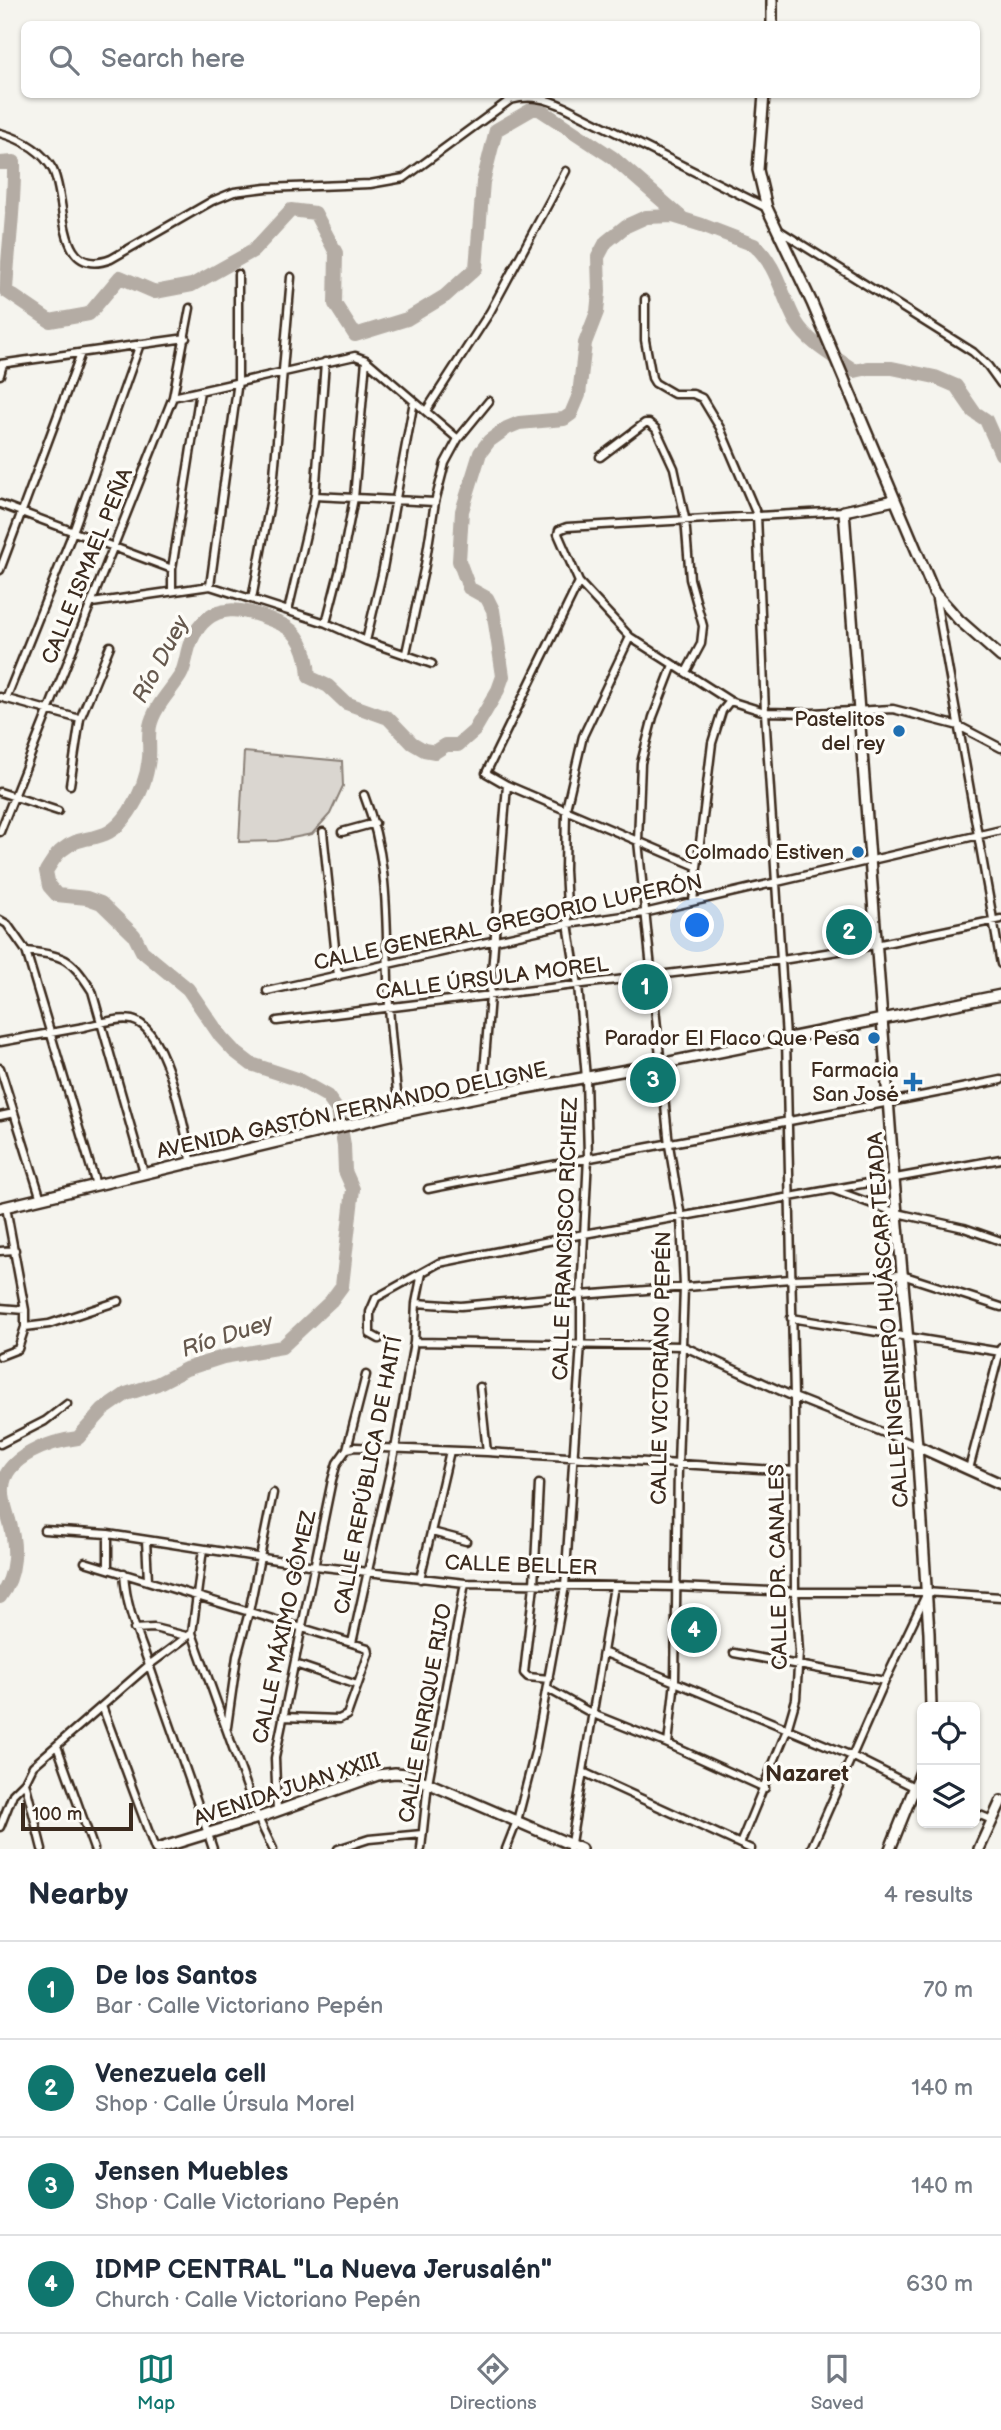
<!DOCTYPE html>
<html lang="en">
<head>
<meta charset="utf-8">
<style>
	body { margin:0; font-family:"Balsamiq Sans",sans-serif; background:#f2f2f3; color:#1f2937 }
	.controls { position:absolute; right:21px; bottom:21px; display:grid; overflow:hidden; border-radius:10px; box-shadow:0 2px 5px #0004 }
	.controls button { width:63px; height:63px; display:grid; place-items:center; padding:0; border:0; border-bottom:2px solid #e0e1e3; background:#fff; color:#1f2937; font:35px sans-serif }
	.scale { position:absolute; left:21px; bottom:18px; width:112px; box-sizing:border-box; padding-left:7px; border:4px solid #3b2a1e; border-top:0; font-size:19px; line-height:24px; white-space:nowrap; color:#3b2a1e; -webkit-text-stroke:5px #fdfcf7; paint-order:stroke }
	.you { position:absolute; left:698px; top:926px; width:24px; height:24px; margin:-18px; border:5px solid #fff; border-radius:50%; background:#1a73e8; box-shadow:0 0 0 10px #1a73e833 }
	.badge { display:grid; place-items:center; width:46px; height:46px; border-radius:50%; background:#0f766e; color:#fff; font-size:23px; font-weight:700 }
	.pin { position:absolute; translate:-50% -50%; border:4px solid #fff; box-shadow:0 2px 7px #0006 }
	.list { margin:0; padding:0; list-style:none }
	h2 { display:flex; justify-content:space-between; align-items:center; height:91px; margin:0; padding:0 28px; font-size:30px }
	h2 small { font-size:23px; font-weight:400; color:#747a83 }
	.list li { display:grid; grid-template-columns:46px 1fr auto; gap:21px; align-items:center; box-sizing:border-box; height:98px; padding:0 28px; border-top:2px solid #e0e1e3 }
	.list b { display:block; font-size:26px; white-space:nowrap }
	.list p { margin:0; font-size:23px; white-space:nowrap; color:#747a83 }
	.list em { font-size:23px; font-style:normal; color:#747a83 }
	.icon { flex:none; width:38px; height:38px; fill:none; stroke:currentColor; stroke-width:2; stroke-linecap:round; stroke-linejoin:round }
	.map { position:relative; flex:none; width:1001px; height:1849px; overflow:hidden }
	.search { position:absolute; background:#fff; box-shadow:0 2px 5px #0004; left:21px; right:21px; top:21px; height:77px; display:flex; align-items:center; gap:18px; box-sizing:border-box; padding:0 24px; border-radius:10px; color:#747a83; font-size:26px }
	.sheet { height:483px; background:#fff }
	nav { display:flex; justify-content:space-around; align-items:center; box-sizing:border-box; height:98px; border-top:2px solid #e0e1e3; background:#fff; font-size:19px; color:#747a83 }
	nav a { display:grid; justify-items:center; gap:4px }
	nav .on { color:#0f766e }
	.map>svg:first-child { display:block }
	.green { fill:#dad6d0; stroke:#8a8077; stroke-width:2 }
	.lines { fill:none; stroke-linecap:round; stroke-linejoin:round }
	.river { stroke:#b4aca4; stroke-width:14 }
	.street-casing { stroke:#3b2a1e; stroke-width:11 }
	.secondary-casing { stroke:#3b2a1e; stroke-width:14 }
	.street { stroke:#fdfcf7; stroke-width:6 }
	.secondary { stroke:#fdfcf7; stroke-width:9 }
	.poi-dot { fill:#1f6fb2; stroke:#fdfcf7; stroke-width:2.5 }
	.labels { text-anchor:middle; stroke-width:7; stroke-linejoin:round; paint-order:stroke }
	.street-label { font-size:21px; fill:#3b2a1e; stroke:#fdfcf7 }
	.poi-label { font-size:21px; fill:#3b2a1e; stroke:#fdfcf7; text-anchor:end }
	.water-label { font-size:23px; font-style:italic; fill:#65584d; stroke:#fdfcf7 }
	.neighbourhood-label { font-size:23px; font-weight:bold; fill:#3b2a1e; stroke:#fdfcf7 }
</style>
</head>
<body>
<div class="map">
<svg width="1001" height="1849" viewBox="0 0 1001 1849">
	<rect width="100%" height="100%" fill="#f5f4ee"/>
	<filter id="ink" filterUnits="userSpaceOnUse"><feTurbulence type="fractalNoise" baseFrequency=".0143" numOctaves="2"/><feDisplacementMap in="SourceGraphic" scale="14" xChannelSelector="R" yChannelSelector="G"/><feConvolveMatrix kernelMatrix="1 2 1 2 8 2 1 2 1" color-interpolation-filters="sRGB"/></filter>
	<g filter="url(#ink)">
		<path class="green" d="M244,752L342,761L343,786L330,814L312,834L277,841L239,842Z"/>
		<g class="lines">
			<path class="river" d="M0,163L14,162C15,205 8,248 6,291L50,321L89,314L120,277L155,292L192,285L253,251L291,210L315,213L336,253L335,304L355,335L407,319L445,296L476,268L483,182L496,130L536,107L612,157L682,218
				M0,1597C17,1575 17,1546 9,1520C6,1509 2,1500 3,1488C4,1456 52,1441 78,1438L103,1410L126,1394L157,1384L186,1369L223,1357L282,1347L331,1301L342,1286L353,1189L345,1171L344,1145L338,1111L327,1096L297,1079L251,1064L234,1051L221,1037L188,989L142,951L134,935L101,903L87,898L57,895L49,886L46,871C51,864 55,855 62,850C86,830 105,848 129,812C140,796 147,777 149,758C150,748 148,736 150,726C154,707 170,692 180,676C186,667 186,652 191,641C210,598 246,608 281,624C302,633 308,655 309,677L328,686L346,703L388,718L412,743L424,750L435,752L446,745H458L474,731L498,690L503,676L493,610L487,598L469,588L459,561L462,511L480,453L489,441L507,428L519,423L564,419L571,414L579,395L585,343L597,312L599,292L598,257L606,242L626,226L646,217L673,216L702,225L754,245C777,264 782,297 796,322C808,343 835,357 855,371L868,368H892L935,377L956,386L974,412L986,420L1001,454"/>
			<defs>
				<path id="street" d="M0,133C21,139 42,150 53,170C68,201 55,280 111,259L212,201L234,192L266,188L370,184L404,178L510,100C531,95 545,98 565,107L767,208
					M777,229L973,352L988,366L1001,384
					M645,299V340L652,378L655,383L674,394H693L702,398L720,428L757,515L765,712L786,1038L794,1397L795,1592L799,1652L796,1699L787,1730L740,1844
					M0,364L186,338
					M0,375L3,364
					M173,397L355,356L366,360L458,439
					M426,411L490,312L566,171
					M600,457L645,423H649L656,429L674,468L685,518L690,579L703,626L701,644L686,672
					M315,496L435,502
					M0,504L172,569
					M844,511L567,527L559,530L558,534L579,582L630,637L730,701L765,712L812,713L893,709L959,726L1001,748
					M0,570L81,353
					M579,582L486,773L507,785L696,866
					M210,586L238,381V274
					M172,590V569L200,391
					M935,594L1001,964
					M252,599L273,487L291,277
					M92,603L210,586L326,623L366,641L432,664
					M288,611L315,496L325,362
					M326,623L341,565L354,498L366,360
					M366,641L382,574L414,401
					M406,653L425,565L435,502L445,463L458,439L489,401
					M0,697L80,719
					M6,699L73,532L140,344
					M70,785L80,719L110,646
					M0,792L58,811
					M364,795C392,866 385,932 389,1006C391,1042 396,1078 399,1113
					M0,832L173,397L190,308
					M323,832L338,976
					M342,832L375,823
					M693,901L712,743L722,711L730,701
					M0,920L7,924L26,951L96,1185
					M26,951C65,956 70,957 92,991L144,1173
					M267,991L568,924L644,913L1001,830
					M277,1021L782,960L876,945L1001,919
					M0,1042C28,1037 56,1032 84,1027C98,1024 118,1017 132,1020C167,1027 185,1132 192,1164
					M0,1068L41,1199
					M482,1096L507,785
					M0,1116L14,1113
					M428,1189C619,1151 811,1119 1001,1080
					M834,1190L897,1213L964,1228L1001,1241
					M0,1251L15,1250
					M416,1303L461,1306L581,1295L791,1279L902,1275L1001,1307
					M0,1308L25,1310
					M791,1318L1001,1352
					M25,1327L49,1324L119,1301
					M379,1339L370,1334V1312L376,1298L439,1263L584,1234L1001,1159
					M414,1342L683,1346L794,1397L917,1446
					M0,1356L18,1349L25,1327V1310L6,1207
					M480,1387L487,1452
					M0,1444L45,1421L67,1404
					M347,1449L366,1375
					M969,1469L1001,1347
					M539,1484L534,1585L524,1673L528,1677L549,1679
					M44,1530L108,1534L315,1566L465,1583L676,1587L795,1592H925L1001,1597
					M432,1532L466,1541
					M146,1540L148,1580
					M203,1549L192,1633L258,1818L273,1849
					M85,1562L368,1648L369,1653L347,1715L339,1719L283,1717
					M108,1568V1534
					M124,1573C126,1612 141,1640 153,1676C173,1734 194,1791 213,1849
					M420,1579L450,1451
					M134,1629L154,1628L186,1636
					M352,1643L395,1449L414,1342L416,1303L422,1273
					M603,1652L852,1756L922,1791
					M734,1653L885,1681
					M295,1664L357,1685
					M548,1689L593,1714L668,1744L765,1788
					M102,1706L155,1849
					M227,1727L237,1656L249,1612L273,1493
					M668,1744L675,1681L678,1465L684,1287L681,1217L669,1145L638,841L641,763L653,717L673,665
					M57,1746L94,1849
					M583,1772L751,1849
					M25,1782L42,1849
					M277,1811L275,1758L332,1480L337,1463L347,1449L355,1447L487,1452L794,1471
					M975,1813L992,1820
					M0,1827L13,1794L25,1782L33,1766L149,1665L192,1633
					M338,1849L369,1839L422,1834
					M421,1849L428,1783L465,1583
					M506,1849L517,1821L535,1752L565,1586L581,1343V1295L588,1157L586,1078L578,985L568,924L565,870L566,809L583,736L630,637
					M570,1849L614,1586
					M811,1849L885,1681L925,1597"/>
				<path id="secondary" d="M772,24V0
					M764,94L758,170L767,208L812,303L934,592L959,620L1001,657
					M895,500L844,511L894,1179L917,1446L929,1633L931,1707
					M0,1208L399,1113L482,1096L660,1064L1001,995
					M917,1446L1001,1484
					M157,1849L258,1818L378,1775L395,1773L407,1774L581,1849
					M890,1849L922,1769
					M979,1849L1001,1801"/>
			</defs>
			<use href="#street" class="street-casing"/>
			<use href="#secondary" class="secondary-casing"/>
			<use href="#street" class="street"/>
			<use href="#secondary" class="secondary"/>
		</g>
	</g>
	<g class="poi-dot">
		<circle cx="899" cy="731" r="7"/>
		<circle cx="858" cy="852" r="7"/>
		<circle cx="874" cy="1038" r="7"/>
		<path d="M909.5 1071.5h7v7h7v7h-7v7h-7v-7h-7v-7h7z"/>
	</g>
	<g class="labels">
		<g class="street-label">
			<text transform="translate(87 566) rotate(-68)" y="7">CALLE ISMAEL PEÑA</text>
			<text transform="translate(508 922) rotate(-12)" y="7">CALLE GENERAL GREGORIO LUPERÓN</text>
			<text transform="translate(492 978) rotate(-7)" y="7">CALLE ÚRSULA MOREL</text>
			<text transform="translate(352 1110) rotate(-12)" y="7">AVENIDA GASTÓN FERNANDO DELIGNE</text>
			<text transform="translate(565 1239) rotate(-88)" y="7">CALLE FRANCISCO RICHIEZ</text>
			<text transform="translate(888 1320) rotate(-94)" y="7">CALLE INGENIERO HUÁSCAR TEJADA</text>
			<text transform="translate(661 1368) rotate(-89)" y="7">CALLE VICTORIANO PEPÉN</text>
			<text transform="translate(368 1475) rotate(-79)" y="7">CALLE REPÚBLICA DE HAITÍ</text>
			<text transform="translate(521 1565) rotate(2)" y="7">CALLE BELLER</text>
			<text transform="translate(778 1567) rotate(-91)" y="7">CALLE DR. CANALES</text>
			<text transform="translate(284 1627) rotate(-78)" y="7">CALLE MÁXIMO GÓMEZ</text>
			<text transform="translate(425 1713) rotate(-80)" y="7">CALLE ENRIQUE RIJO</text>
			<text transform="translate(287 1789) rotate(-18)" y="7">AVENIDA JUAN XXIII</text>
		</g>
		<g class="poi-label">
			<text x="885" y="726">Pastelitos<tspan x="885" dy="24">del rey</tspan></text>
			<text x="844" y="859">Colmado Estiven</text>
			<text x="860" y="1045">Parador El Flaco Que Pesa</text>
			<text x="899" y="1077">Farmacia<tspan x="899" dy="24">San José</tspan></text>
		</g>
		<g class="water-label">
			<text transform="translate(160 659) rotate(-62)" y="8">Río Duey</text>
			<text transform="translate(227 1335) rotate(-18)" y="8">Río Duey</text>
		</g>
		<g class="neighbourhood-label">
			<text x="807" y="1781">Nazaret</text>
		</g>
	</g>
</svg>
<div class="controls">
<button><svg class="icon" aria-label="locate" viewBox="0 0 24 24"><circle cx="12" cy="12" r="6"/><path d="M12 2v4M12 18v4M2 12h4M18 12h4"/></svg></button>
<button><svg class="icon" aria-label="layers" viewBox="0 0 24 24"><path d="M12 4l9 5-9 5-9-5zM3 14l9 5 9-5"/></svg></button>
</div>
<div class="scale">100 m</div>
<div class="you"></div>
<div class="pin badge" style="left:645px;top:987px">1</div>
<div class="pin badge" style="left:849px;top:932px">2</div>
<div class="pin badge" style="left:653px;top:1080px">3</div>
<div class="pin badge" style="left:694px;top:1630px">4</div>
<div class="search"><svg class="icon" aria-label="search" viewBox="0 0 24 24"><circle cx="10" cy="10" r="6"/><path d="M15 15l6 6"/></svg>Search here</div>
</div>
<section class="sheet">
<h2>Nearby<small>4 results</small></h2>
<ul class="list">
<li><span class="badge">1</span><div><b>De los Santos</b><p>Bar · Calle Victoriano Pepén</p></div><em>70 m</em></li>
<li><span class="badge">2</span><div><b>Venezuela cell</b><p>Shop · Calle Úrsula Morel</p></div><em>140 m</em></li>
<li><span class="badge">3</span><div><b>Jensen Muebles</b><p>Shop · Calle Victoriano Pepén</p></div><em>140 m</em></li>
<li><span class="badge">4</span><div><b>IDMP CENTRAL &quot;La Nueva Jerusalén&quot;</b><p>Church · Calle Victoriano Pepén</p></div><em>630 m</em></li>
</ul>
</section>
<nav>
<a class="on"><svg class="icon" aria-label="map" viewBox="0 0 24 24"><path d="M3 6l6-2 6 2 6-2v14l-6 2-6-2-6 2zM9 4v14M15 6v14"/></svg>Map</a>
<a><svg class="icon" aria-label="directions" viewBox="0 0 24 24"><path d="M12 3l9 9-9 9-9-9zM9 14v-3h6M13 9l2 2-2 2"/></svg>Directions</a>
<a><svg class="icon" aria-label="saved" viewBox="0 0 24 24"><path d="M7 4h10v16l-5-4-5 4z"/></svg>Saved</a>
</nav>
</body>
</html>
